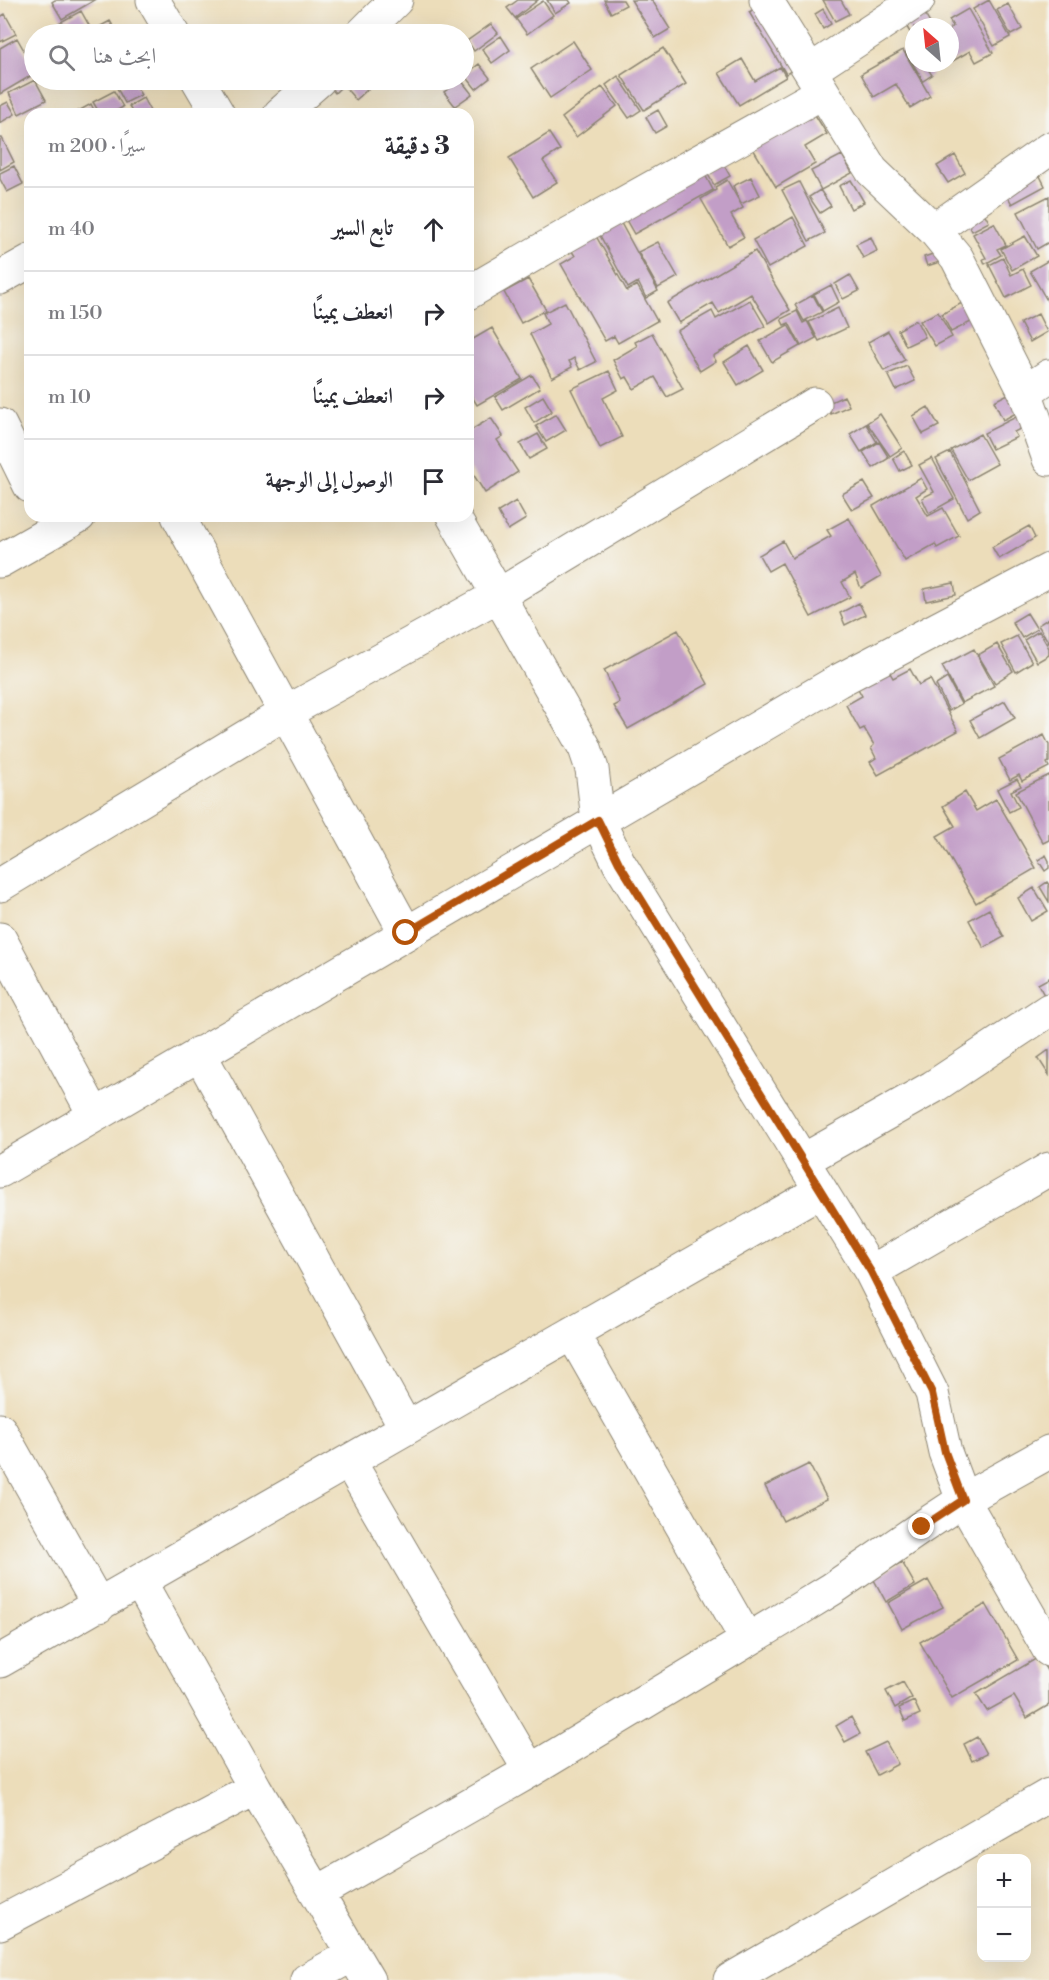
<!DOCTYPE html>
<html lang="ar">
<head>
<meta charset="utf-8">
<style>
	body { margin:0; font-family:"Libre Bodoni",Amiri,serif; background:#f7f7f7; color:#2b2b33; direction:rtl }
	.controls { position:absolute; right:18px; bottom:18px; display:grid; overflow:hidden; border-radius:12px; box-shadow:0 6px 24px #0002 }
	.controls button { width:54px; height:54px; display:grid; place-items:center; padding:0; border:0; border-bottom:2px solid #e1e1e2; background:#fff; color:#2b2b33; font:30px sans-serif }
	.compass { position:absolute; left:905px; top:18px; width:54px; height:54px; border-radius:50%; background:#fff; box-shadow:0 6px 24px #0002; rotate:333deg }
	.stop { position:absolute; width:18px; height:18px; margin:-14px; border:4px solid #b45309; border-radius:50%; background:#fff }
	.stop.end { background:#b45309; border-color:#fff; box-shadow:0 2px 6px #0008 }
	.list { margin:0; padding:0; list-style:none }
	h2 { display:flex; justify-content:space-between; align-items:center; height:78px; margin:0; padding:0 24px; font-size:26px }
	h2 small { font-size:20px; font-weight:400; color:#7c7c81 }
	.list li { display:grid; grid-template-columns:39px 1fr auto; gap:18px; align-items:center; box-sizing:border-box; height:84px; padding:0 24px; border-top:2px solid #e1e1e2 }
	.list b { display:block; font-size:22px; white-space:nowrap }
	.list em { font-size:20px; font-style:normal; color:#7c7c81 }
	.icon { flex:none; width:33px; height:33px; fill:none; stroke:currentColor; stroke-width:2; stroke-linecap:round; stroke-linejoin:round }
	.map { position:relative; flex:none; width:1049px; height:1980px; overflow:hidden; direction:ltr }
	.search { position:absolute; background:#fff; box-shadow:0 6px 24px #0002; left:24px; top:24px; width:450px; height:66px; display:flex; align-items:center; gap:15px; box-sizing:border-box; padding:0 21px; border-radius:33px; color:#7c7c81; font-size:22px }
	.panel { position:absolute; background:#fff; box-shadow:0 6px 24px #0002; left:24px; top:108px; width:450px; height:414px; border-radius:18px; direction:rtl }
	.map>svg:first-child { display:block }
	.building { fill:#c29ec7 }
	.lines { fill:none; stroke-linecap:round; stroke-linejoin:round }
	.minor-casing { stroke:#8c8472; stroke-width:35 }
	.minor { stroke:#fff; stroke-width:33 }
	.route { stroke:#b45309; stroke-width:8 }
</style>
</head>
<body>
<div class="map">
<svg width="1049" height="1980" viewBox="0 0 1049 1980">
	<rect width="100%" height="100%" fill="#f6f6f2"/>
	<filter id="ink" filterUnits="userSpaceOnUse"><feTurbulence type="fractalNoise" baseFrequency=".0167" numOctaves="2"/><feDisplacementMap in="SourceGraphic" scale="12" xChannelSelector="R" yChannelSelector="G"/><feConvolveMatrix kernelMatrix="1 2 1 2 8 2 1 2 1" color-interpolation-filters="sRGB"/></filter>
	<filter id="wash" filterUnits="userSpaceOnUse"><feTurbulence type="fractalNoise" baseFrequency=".008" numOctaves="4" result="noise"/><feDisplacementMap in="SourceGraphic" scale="24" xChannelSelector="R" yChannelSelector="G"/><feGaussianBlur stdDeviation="1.35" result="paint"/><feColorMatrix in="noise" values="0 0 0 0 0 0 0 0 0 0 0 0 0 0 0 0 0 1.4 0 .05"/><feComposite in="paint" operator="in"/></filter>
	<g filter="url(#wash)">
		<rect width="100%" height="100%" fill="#ecddba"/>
		<g id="blocks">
			<path class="building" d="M55,0H95L62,19L52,2Z
				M518,0H538L515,18L507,8Z
				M547,0H569L571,3L555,13Z
				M604,0H623L626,5L611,13Z
				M631,0H652L670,29L655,38Z
				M823,0H841L849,14L835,21Z
				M989,0L1010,37L994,46L973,9Z
				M543,1L553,15L527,34L516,19Z
				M1008,4L1022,29L1011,35L997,10Z
				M756,8L798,66L786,74L749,12Z
				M823,9L831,24L823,29L815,14Z
				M968,9L993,53L976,62L970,51L951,62L950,28L953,26L949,20Z
				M81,11L91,29L80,34H63L57,24Z
				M924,13L932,27H914V39L905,24Z
				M5,14L16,34L0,42V17Z
				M110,21L117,33L115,34H86Z
				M491,24L498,33L474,51L467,41Z
				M501,36L510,50L492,63L482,49Z
				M17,38L34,68V74L0,94V48Z
				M573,41L592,70L550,98L531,69Z
				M914,47V63H924L932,75L923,81L906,52Z
				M663,48L686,84L644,110L621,75Z
				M903,50L930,96L910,108L896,84L874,97L861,74Z
				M742,59L755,81L780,67L786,77L739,105L719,73Z
				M479,64L490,78L476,89L465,75Z
				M618,76L641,110L629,118L606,85Z
				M35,80L46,100L19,114L9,93Z
				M132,80L141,95L125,103L117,88Z
				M326,80H359L368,89L356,100L343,85L335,93L325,81Z
				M461,80L472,94L455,106L444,92Z
				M602,87L617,106L576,137L562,118Z
				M114,91L123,107L111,114H100L93,102Z
				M143,98L151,113L133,114L129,106Z
				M8,102L15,114L0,123V106Z
				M91,104L96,114H73Z
				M658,110L667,126L655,133L646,117Z
				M812,110L827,134L805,147L815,164L776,187L752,147Z
				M549,133L560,150L543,161L557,182L533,197L509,158Z
				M0,138H2L14,162L0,170Z
				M842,155L852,173L821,190L811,171Z
				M955,155L965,173L948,183L937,166Z
				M721,160L730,176L714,185L705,169Z
				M14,166L23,184L7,192L0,179V173Z
				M701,167L713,190L634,234L621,211Z
				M1036,168L1045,186L1012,204L1002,186Z
				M751,177L760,195L741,204L733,186Z
				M727,180L743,208L731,215L744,237L728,246L701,199L716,190L715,187Z
				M851,180L864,202L851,209L839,186Z
				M799,182L825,233L809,241L782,190Z
				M820,190L831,206L820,213L809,197Z
				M1049,196V242L1037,249L1018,212Z
				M978,202L989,222L972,231L961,211Z
				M616,214L658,291L646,298L638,282L628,288L595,226Z
				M793,217L808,246L768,268L753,240Z
				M994,223L1006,245L997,249L1001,255L985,264L983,259L986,258L973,234Z
				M592,229L627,291L637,285L657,321L618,343L614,336L605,341L561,264L575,256L567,243Z
				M1025,236L1037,256L1012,270L1001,249Z
				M871,237L877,251L863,258L856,244Z
				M658,242L678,277L658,288L638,252Z
				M755,251L790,310L769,323L751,294L719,313L713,303L679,323L667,303Z
				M942,251L946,260L927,266L924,257Z
				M1003,258L1011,275L1023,269L1031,285L1006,298L989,265Z
				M1049,260V304L1030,271Z
				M850,275L859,291L843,299L835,284Z
				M528,279L546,310L521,323L504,292Z
				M831,285L839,302L823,311L814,294Z
				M813,295L822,312L804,321L795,305Z
				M969,299L979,318L951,332L942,314Z
				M750,300L765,326L713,356L716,361L700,371L677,331L712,311L716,319Z
				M565,302L596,362L580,370L574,358L569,361L572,367L552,378L530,334L548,324L543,313Z
				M838,308L847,328L819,341L809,322Z
				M797,311L803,323L807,321L816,338L801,346L789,323L784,325L781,319Z
				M938,312L952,337L935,346L920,321Z
				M1038,314L1047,332L1030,342L1020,323Z
				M916,320L925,337L906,346L898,330Z
				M788,325L800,346L772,362L760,341Z
				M492,328L522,379L477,405L468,390V342Z
				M888,331L905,360L884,371L868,342Z
				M652,333L683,389L667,397L655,377L634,389L627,377L623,379L613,360L637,346L635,342Z
				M749,346L763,370L738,385L724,362Z
				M907,366L915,381L896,390L888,374Z
				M609,371L618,390L603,398L622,437L600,448L571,389Z
				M532,375L540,388L503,410L495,397Z
				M1008,394L1018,412L1003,420L994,401Z
				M543,396L552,411L534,423L525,407Z
				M844,396L849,406L831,414L826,404Z
				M928,407L939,426L923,434L913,416Z
				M556,414L566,430L546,442L536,426Z
				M880,414L902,448L890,456L867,423Z
				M1020,415L1026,426L1014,432L1017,437L992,449L984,433Z
				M491,418L503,436L497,440L518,472L485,493L468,466V432Z
				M866,424L877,442L861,452L850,434Z
				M538,434L547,449L529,459L520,444Z
				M980,434L997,464L968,480L951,450Z
				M879,442L889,458L873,468L863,452Z
				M904,451L912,465L900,471L893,458Z
				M950,452L980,510L967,518L936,459Z
				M932,458L954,499L929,513L922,498L934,492L919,465Z
				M921,478L927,489L916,496L928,516L943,508L959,536L937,548L935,544L905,561L873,506Z
				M864,482L874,498L852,510L842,494Z
				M516,501L526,519L508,530L498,512Z
				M849,518L881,576L861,588L855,574L842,582L850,597L811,617L782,563L768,571L759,555L783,541L792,558L831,536L827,530Z
				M1029,526L1035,538L999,559L992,547Z
				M954,583L956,595L926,601L924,589Z
				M859,603L865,615L845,625L840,613Z
				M1027,613L1037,629L1022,638L1012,622Z
				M1049,618V643L1038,625Z
				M678,630L708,684L628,729L614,706L620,703L604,670Z
				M1039,631L1049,648V655L1037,662L1024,640Z
				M1017,636L1032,662L1016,672L1001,644Z
				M997,644L1013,671L995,683L978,655Z
				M974,649L994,686L962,703L942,666Z
				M885,664L893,678L910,669L919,685L930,679L958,731L878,775L870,762L876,758L871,748L874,745L864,728L860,730L846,705L862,696L851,676Z
				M947,678L961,704L949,711L936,685Z
				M1005,701L1015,718L980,738L970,720Z
				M1044,735L1049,745V762L1047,763L1049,767L1022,781L1019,775L1010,780L999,759Z
				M1049,775V840L1043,843L1016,792Z
				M1017,779L1021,786L1011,791L1019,807L1009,812L997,789Z
				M965,792L976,811L996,799L1036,868L976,903L937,836L955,826L943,806Z
				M1046,855L1049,861V868L1045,871L1038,860Z
				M1047,882L1049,885V902L1040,887Z
				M1034,888L1048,911L1031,921L1018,898Z
				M989,909L1004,937L984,948L969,920Z
				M1049,978V1004L1038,984Z
				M1049,1050V1075L1038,1058Z
				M809,1464L827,1499L783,1521L765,1486Z
				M902,1562L915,1585L886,1602L873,1578Z
				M928,1580L943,1607L902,1629L888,1603Z
				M986,1604L1018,1660L952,1698L920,1642Z
				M1039,1657L1049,1674V1705L1027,1718L1014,1696L987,1711L976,1694Z
				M903,1682L912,1698L895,1708L886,1691Z
				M914,1701L920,1714L905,1721L899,1708Z
				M851,1717L860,1734L845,1742L836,1726Z
				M977,1737L986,1754L972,1761L964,1744Z
				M886,1742L898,1764L877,1775L865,1752Z"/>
		</g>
	</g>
	<g filter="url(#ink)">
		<use href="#blocks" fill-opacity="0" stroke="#8c8472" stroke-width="1.5"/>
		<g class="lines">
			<defs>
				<path id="minor" d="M153,0L173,34
					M766,0L872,171L934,230L957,258L1025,392L1049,459
					M362,34L396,0
					M810,71L918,0
					M198,80L218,114
					M280,114L319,80
					M934,230L1049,149
					M0,278L30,261
					M468,293L569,234L823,92
					M1025,392L1049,376
					M0,425L30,486
					M178,516L406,933
					M453,516L585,748L592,769L598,820L619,863L871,1272L932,1393L945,1452L963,1500L1049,1650
					M0,561L79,516
					M0,885L287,712L499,595L815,404
					M0,939L94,1114
					M199,1053L406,1428
					M802,1161L933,1087L1049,1010
					M0,1171L838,681L1049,570
					M871,1272L1049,1169
					M572,1333L747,1640
					M0,1430L99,1606
					M349,1461L530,1771
					M140,1582L255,1788L368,1980
					M0,1661L820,1191
					M317,1893L530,1771L796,1611L832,1589L922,1527L963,1500L1049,1452
					M0,1923L255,1788
					M307,1980L352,1955
					M730,1980L1049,1795"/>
			</defs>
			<use href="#minor" class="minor-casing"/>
			<use href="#minor" class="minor"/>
		</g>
	</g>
	<g class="lines" filter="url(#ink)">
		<path class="route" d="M406,933L598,820L619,863L871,1272L932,1393L945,1452L963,1500L922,1527"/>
	</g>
</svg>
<div class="controls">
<button>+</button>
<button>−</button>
</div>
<svg class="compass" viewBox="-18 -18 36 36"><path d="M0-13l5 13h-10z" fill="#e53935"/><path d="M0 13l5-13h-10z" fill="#7c7c81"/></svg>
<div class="stop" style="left:406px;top:933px"></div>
<div class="stop end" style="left:922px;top:1527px"></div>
<div class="search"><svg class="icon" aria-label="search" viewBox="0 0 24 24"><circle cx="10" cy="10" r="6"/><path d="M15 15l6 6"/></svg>ابحث هنا</div>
<section class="panel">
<h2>3 دقيقة<small>سيرًا · 200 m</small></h2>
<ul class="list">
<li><svg class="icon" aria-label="ahead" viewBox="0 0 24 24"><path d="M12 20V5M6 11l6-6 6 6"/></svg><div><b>تابع السير</b></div><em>40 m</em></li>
<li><svg class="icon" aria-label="right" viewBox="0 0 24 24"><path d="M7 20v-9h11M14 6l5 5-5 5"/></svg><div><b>انعطف يمينًا</b></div><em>150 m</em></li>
<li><svg class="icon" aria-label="right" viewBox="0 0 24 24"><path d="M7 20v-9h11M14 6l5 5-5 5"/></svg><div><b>انعطف يمينًا</b></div><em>10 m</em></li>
<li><svg class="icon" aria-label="arrive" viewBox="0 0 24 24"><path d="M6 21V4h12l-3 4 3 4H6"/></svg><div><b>الوصول إلى الوجهة</b></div></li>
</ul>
</section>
</div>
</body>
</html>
